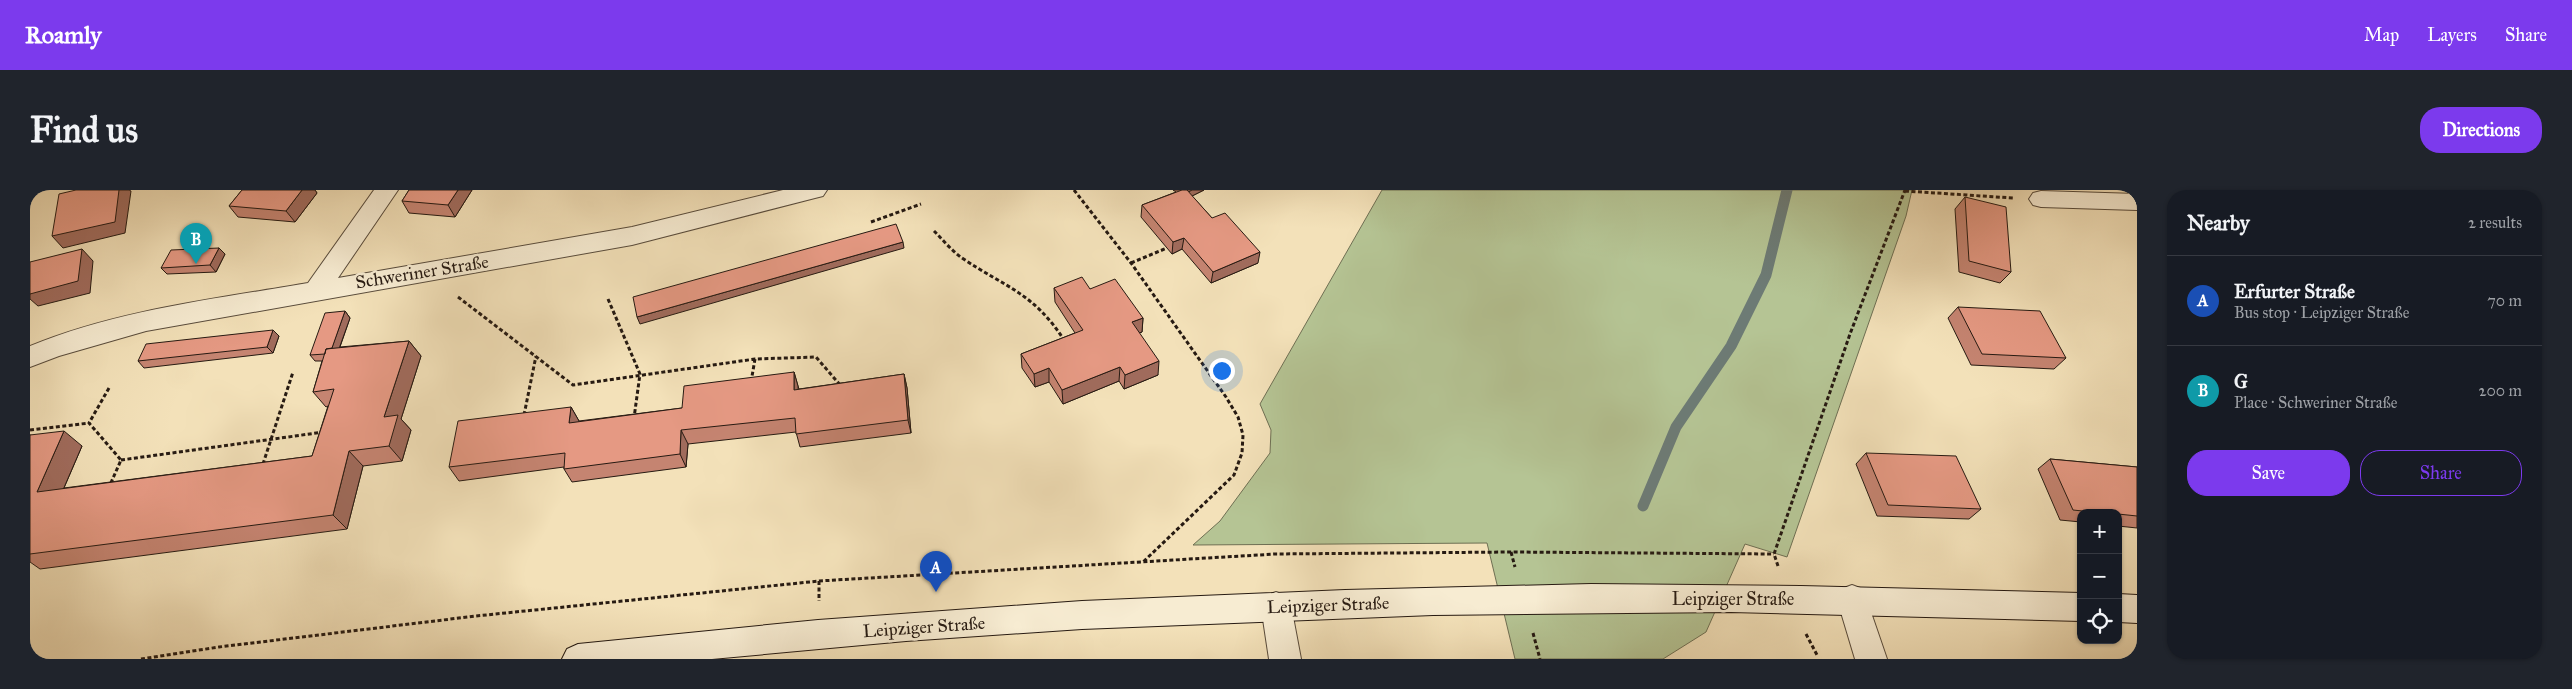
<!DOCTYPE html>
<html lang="en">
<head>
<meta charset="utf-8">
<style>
	body { margin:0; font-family:"IM FELL Great Primer",serif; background:#20242c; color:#f1f3f6 }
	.controls { position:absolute; right:15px; bottom:15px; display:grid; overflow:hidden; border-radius:10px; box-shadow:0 1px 4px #0004 }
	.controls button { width:45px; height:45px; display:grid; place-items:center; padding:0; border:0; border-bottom:1px solid #363941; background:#171b24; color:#f1f3f6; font:25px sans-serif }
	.you { position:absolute; left:1191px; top:180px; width:18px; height:18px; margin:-12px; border:4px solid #fff; border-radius:50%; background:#1a73e8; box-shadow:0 0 0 8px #1a73e833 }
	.badge { display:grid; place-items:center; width:32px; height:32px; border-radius:50%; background:#7c3aed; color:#fff; font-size:16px; font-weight:700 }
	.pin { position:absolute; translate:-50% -41px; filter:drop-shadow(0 1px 2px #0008) }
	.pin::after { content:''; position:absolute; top:26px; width:18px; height:15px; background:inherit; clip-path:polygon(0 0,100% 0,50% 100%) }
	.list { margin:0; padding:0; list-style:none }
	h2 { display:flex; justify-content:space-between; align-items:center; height:65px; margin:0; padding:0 20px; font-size:21px }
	h2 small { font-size:16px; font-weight:400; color:#9ea1a6 }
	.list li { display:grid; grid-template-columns:32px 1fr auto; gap:15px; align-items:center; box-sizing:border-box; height:90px; padding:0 20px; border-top:1px solid #363941 }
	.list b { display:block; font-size:19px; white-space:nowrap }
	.list p { margin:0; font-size:16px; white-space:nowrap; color:#9ea1a6 }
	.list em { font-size:16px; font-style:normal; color:#9ea1a6 }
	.actions { display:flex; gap:10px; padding:15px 20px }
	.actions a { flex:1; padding:11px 0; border:1px solid #7c3aed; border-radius:20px; text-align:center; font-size:18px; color:#7c3aed }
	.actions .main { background:#7c3aed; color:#fff }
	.icon { flex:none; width:28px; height:28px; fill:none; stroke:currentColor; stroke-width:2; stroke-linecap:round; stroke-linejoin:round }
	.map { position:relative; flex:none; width:2107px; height:469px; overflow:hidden; border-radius:20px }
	header { display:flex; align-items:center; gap:30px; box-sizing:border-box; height:70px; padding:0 25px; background:#7c3aed; color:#fff }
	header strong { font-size:24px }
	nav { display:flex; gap:28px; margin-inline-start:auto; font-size:18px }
	.intro { display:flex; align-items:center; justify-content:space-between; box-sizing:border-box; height:120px; padding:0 30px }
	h1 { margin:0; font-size:35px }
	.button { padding:12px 22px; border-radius:20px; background:#7c3aed; color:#fff; font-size:18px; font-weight:700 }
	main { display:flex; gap:30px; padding:0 30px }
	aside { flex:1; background:#171b24; border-radius:20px; box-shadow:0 1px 4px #0004 }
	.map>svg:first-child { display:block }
	.green { fill:#b5c494; stroke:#6e6f53 }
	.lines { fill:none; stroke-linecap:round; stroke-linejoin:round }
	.stream { stroke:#6d7b75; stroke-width:11 }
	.street-casing { stroke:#594c3c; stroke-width:2 }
	.secondary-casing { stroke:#261a12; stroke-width:2 }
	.path { stroke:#261a12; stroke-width:3; stroke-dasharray:4 2.5; stroke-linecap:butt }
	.street { fill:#f7ecd2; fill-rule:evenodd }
	.secondary { fill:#f7ecd2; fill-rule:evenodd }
	.wall { fill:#c58471; stroke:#261a12 }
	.shaded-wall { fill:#a06b5c; stroke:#261a12 }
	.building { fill:#e59983; stroke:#261a12 }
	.labels { text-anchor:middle; stroke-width:5; stroke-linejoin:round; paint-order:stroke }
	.street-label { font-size:18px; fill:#261a12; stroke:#f7ecd2 }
</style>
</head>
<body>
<header>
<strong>Roamly</strong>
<nav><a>Map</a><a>Layers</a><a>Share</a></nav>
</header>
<div class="intro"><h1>Find us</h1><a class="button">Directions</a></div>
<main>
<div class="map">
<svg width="2107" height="469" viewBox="0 0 2107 469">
	<rect width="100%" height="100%" fill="#f3e1b9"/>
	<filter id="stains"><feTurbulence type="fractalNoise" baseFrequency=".004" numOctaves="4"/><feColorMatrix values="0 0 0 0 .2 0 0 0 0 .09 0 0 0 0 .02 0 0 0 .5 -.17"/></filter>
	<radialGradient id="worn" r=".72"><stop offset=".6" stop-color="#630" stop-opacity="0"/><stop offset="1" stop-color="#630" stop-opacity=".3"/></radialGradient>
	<path class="green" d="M1352,0H1882L1876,26L1757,367L1715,354L1676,442L1633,469H1485L1457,353L1163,355L1190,331L1240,263L1241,240L1230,214Z"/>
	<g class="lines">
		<path class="stream" d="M1613,316L1646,237L1701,156L1736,85L1757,0"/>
		<defs>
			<path id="street" d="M344,0H368L308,88L602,37L753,0H797L793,6L785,8L602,55L116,141L29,166L0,177V156C88,120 185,109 278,93Z
				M2011,1L2107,4V20L2011,17L2003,15L1999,9L2003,3Z
				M1822,395L1833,399L1857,469H1825L1807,409L1811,399Z
				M1246,402L1257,406L1261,416L1271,469H1239L1231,416L1235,406Z"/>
			<path id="secondary" d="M1561,394L1771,396L2051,403V431L1701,422L1403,425L1052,439L876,451L682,469H532L537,459L548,454L788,430L1052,411L1315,400Z
				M2088,404L2107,405V433L2088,432Z"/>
		</defs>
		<use href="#street" class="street-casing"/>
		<use href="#secondary" class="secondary-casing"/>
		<path class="path" d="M1044,0L1101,73L1196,207L1208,227L1213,245L1212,263L1204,285L1112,373
			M1875,1L1983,8
			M841,32L891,14
			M904,41C913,50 922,61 932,68C975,97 1004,103 1034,150
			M1101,73L1137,58
			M428,107L543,195L725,169L786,167L811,196
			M578,109L610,184L604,228
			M721,192L725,169
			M79,198L59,233L91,270L80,295
			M494,225L506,166
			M0,240L59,233
			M91,270L294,242
			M233,274L263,182
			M1481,362L1485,377
			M1748,376L1744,364L1820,144L1875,0
			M789,391V411
			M1503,443L1510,469
			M1776,444L1787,465
			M111,469L189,457L446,426L789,391L1245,364L1481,362L1744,364"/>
		<use href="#street" class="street"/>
		<use href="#secondary" class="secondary"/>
	</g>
	<path class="wall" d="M212,0H285L287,3L265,32L208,27L199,16Z
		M379,0H442L425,27L379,23L372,11Z
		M1143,0H1174L1162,6L1182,28L1228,73L1181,93L1152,59L1142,64L1111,27L1112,15L1146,2Z
		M1935,7L1981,82L1970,93L1929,82L1925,19Z
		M189,58L195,64L186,82L137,84L131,78Z
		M1024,98L1060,99L1113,128L1112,142L1109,143L1128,185L1094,199L1089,191L1033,214L1019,192L1005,197L992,178L991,164L1045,143L1025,112Z
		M1928,117L2036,168L2024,179L1941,175L1918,128Z
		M315,121L320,128L310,157L379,151L391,166L371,229L381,240L372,271L333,276L317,339L10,379L0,372V245L52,256L34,298L282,266L298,216L296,217L283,202L292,171H285L280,165Z
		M249,146L243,163L114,178L108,171Z
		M764,182L768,196L769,199L874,184L877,198L881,243L770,257L766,242L658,254L656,277L542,292L534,279V277L429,291L419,277L541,217L549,231L652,218Z
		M1836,263L1951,319L1939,329L1847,326L1826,274Z
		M2020,269L2107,277V338L2088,336V323H2051V332L2030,330L2008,279Z"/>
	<path class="shaded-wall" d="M89,0H99L101,1L95,43L33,58L22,46Z
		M272,0H285L287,3L265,32L256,21Z
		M428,0H442L425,27L418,15Z
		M1162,0H1174L1154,10L1155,4Z
		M1154,48L1152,59L1142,64L1143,52Z
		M873,52L874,58L610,134L607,127Z
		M189,58L195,64L186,82L180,75Z
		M52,59L63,71L60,103L8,116L0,109V104Z
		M1230,62L1228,73L1181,93L1183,82Z
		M315,121L320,128L305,170L300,163Z
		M1113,128L1112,142L1101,146L1102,132Z
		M243,140L249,146L243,163L237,157Z
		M379,151L391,166L371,229L381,240L372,271L359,256L354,227Z
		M1129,171L1128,185L1094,199L1095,185Z
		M1090,177L1089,191L1033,214L1032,200Z
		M1019,178V192L1005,197L1004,184Z
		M764,182L768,196L769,213L764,200Z
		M874,184L877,198L881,243L878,230Z
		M541,217L549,231L547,246L539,233Z
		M651,240L658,254L656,277L650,264Z
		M34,241L52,256L26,316L7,302Z
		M319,261L333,276L317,339L303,325Z"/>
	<path class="building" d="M46,0H89L85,32L22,46L29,4Z
		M212,0H272L256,21L199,16Z
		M379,0H428L418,15L372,11Z
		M1152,0H1157L1182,28L1195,23L1230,62L1183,82L1154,48L1143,52L1112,15Z
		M1935,7L1976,17L1981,82L1939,71Z
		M866,34L873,52L607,127L603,107Z
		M189,58L180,75L131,78L141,60Z
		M52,59L48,91L0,104V72Z
		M1052,87L1060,99L1085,89L1113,128L1102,132L1129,171L1095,185L1090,177L1032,200L1019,178L1004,184L991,164L1053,140L1024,98Z
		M1928,117L2010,121L2036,168L1952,164Z
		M315,121L302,158L296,159L295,164L280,165L295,123Z
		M243,140L237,157L108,171L116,154Z
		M379,151L354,227L368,225L359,256L319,261L303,325L0,364V245L34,241L7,302L282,266L304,199L283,202L296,159Z
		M764,182V200L874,184L878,230L766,244L765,228L651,240L650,264L534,279L535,263L419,277L428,231L541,217L539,233L652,218L654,196Z
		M1836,263L1926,266L1951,319L1858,315Z
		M2020,269L2107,277V326L2088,324V323H2072L2043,320Z"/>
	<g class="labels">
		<g class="street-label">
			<text transform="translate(392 82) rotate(-9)" y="6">Schweriner Straße</text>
			<text x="1703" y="415">Leipziger Straße</text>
			<text transform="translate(1298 415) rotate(-2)" y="6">Leipziger Straße</text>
			<text transform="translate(894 437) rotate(-4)" y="6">Leipziger Straße</text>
		</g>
	</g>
	<rect width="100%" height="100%" filter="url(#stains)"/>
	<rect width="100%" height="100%" fill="url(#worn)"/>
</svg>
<div class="controls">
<button>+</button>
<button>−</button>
<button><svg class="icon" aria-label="locate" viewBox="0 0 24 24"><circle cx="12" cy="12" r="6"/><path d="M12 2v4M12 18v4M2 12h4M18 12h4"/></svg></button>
</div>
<div class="you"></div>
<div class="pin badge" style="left:906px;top:402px;background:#1a4fb4">A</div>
<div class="pin badge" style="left:166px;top:74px;background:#0f9aa8">B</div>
</div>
<aside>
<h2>Nearby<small>2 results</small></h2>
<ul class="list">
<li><span class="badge" style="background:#1a4fb4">A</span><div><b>Erfurter Straße</b><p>Bus stop · Leipziger Straße</p></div><em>70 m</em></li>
<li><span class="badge" style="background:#0f9aa8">B</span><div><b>G</b><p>Place · Schweriner Straße</p></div><em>200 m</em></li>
</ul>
<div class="actions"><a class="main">Save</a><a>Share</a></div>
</aside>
</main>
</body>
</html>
